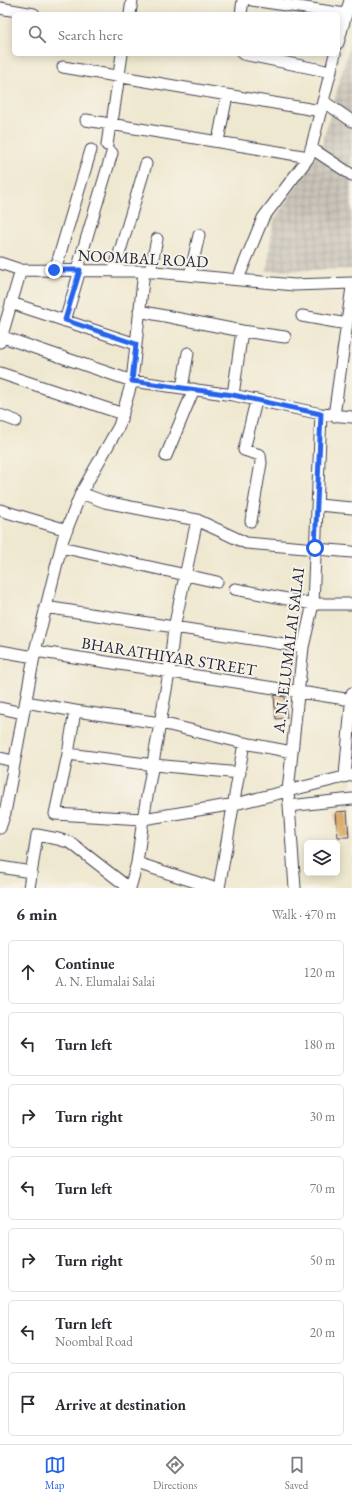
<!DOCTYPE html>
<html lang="en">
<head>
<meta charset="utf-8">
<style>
	body { margin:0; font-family:"EB Garamond",serif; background:#f2f2f3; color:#2b2b33 }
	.controls { position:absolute; right:12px; bottom:12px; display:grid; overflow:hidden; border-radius:6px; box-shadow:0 2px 10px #0003 }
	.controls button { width:36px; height:36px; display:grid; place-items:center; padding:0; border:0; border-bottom:1px solid #e1e1e2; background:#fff; color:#2b2b33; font:20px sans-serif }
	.stop { position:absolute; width:12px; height:12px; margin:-9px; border:3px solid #2563eb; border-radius:50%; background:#fff }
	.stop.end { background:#2563eb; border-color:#fff; box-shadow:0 1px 4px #0008 }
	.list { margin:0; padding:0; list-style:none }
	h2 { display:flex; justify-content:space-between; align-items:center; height:52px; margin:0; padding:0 16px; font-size:17px }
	h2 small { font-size:13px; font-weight:400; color:#7c7c81 }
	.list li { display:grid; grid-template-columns:26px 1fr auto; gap:12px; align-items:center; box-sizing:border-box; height:64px; margin:0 8px 8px; padding:0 8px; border:1px solid #e1e1e2; border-radius:6px }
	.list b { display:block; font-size:15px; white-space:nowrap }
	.list p { margin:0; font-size:13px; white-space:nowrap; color:#7c7c81 }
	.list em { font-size:13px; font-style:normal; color:#7c7c81 }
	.icon { flex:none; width:22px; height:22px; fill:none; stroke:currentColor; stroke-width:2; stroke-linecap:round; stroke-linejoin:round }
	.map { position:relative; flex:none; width:352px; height:888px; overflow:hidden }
	.search { position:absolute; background:#fff; box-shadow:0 2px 10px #0003; left:12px; right:12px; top:12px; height:44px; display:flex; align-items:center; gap:10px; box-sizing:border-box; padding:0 14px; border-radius:6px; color:#7c7c81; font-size:15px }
	.sheet { height:556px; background:#fff }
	nav { display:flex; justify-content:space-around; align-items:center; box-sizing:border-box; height:56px; border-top:1px solid #e1e1e2; background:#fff; font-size:11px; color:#7c7c81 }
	nav a { display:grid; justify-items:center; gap:2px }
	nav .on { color:#2563eb }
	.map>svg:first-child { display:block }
	.industrial { fill:url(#industrial-grid) }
	.building { fill:url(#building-hatch) }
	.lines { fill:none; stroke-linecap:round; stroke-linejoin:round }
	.minor-casing { stroke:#414051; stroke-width:13 }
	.minor { stroke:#fff; stroke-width:11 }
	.route { stroke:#2563eb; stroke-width:5 }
	.labels { text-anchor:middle; stroke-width:4; stroke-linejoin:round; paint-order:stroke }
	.street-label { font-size:16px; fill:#22223b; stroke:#f7f3e8 }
</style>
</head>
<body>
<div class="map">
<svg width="352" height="888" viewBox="0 0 352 888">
	<defs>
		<pattern id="industrial-grid" width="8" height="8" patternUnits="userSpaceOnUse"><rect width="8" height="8" fill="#c9c3b8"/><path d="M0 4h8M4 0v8" fill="none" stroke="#aca79f"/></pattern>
		<pattern id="building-hatch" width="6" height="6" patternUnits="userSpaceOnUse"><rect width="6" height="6" fill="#e1ad69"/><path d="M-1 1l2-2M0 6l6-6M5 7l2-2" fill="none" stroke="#b68c58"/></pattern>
	</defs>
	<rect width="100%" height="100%" fill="#f7f3e8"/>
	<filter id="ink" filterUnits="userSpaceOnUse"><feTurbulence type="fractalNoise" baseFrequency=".025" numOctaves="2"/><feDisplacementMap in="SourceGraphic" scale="8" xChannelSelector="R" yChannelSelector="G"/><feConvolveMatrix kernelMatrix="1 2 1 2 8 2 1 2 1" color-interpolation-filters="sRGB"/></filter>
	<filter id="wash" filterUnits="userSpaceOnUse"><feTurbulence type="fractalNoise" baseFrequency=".012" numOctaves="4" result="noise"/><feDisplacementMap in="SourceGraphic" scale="16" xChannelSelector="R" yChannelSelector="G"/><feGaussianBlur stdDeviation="0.9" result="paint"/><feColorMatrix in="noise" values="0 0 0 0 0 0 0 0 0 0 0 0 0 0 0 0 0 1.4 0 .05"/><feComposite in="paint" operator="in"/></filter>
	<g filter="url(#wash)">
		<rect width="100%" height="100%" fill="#efe8d0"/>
		<path class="industrial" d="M352,35V269L267,271L273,222L321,148Z"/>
		<g id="blocks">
			<path class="building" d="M274,695L285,697L287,718L276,719Z
				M347,811L349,837H338L336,812Z"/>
		</g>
	</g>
	<g filter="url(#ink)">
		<use href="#blocks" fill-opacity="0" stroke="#414051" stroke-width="1"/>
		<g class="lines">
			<defs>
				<path id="minor" d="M252,0L345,14
					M0,8L34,14
					M130,14L132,0
					M241,14L243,0
					M338,43L350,0
					M243,54L331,72
					M63,67L321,111
					M323,101L352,121
					M113,116L122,54
					M86,120L309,157
					M218,141L227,95
					M107,145L110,124
					M311,148L352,175
					M0,263L21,270L144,271L294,285L352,283
					M55,270L91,150
					M77,270L112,153
					M114,271L146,164
					M150,272L157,239
					M190,275L199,235
					M238,279L263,218L309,157L335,54
					M11,303L136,344
					M139,311L242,331L285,337
					M302,316L347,324
					M65,321L80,270
					M0,336L132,381L233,395L321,414L352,417
					M0,342L21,270
					M0,373L123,414
					M182,388L188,353
					M233,395L242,331
					M0,415L16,421
					M334,416L352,287
					M166,456L194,389
					M81,493L105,502L197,520L246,543L352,552
					M318,505L352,508
					M0,510L67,530
					M197,520L174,628L169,673L143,819L55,814L68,754L75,711L161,723L244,743L292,752
					M251,521L261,463L260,455L244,450L256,401
					M61,547L217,582
					M235,589L313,604H352
					M45,607L303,647
					M0,651L34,657
					M35,651L352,700
					M26,702L75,711
					M0,708L23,713
					M68,754L154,765L240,773
					M0,758L13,761
					M345,776L352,693
					M289,806L352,799
					M0,828L5,813L35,651L63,539L81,493L119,426L132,381L144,271
					M137,863L214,888
					M0,867L31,872
					M29,888L37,835L58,839L71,843L129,888
					M130,888L137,863L143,819L235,804L352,775
					M219,888L244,743
					M295,888L288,791L303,647L313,604L321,414"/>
			</defs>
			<use href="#minor" class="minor-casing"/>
			<use href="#minor" class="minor"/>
		</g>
	</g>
	<g class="lines" filter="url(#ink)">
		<path class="route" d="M54,270H80L65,320L136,344L132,381L233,395L321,414L315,548"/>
	</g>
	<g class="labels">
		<g class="street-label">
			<text transform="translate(143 258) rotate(3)" y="6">NOOMBAL ROAD</text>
			<text transform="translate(288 650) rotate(-83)" y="6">A. N. ELUMALAI SALAI</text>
			<text transform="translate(169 656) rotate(9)" y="6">BHARATHIYAR STREET</text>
		</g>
	</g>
</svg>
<div class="controls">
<button><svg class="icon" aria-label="layers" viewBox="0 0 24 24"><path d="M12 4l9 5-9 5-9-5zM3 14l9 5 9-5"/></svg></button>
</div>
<div class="stop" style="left:315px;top:548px"></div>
<div class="stop end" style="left:54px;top:270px"></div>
<div class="search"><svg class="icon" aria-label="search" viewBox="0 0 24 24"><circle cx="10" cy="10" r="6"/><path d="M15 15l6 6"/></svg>Search here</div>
</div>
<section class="sheet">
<h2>6 min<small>Walk · 470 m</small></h2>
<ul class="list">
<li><svg class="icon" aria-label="ahead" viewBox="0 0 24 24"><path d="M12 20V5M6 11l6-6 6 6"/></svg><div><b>Continue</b><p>A. N. Elumalai Salai</p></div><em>120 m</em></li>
<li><svg class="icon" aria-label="left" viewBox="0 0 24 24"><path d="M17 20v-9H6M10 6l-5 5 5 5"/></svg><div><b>Turn left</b></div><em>180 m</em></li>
<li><svg class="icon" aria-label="right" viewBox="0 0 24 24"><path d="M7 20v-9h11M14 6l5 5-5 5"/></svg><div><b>Turn right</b></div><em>30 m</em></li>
<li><svg class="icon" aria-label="left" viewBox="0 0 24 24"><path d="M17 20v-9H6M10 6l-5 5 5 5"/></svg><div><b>Turn left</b></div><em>70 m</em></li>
<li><svg class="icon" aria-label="right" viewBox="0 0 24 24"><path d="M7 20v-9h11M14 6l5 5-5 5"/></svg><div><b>Turn right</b></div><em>50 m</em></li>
<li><svg class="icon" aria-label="left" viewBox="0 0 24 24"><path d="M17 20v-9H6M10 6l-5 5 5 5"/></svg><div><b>Turn left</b><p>Noombal Road</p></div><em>20 m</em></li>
<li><svg class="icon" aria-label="arrive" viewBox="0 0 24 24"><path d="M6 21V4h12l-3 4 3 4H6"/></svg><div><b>Arrive at destination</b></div></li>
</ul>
</section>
<nav>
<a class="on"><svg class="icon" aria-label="map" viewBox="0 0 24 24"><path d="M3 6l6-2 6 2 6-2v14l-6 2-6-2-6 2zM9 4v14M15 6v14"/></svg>Map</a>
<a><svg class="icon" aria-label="directions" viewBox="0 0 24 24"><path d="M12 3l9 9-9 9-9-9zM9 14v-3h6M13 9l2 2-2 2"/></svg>Directions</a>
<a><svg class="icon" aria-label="saved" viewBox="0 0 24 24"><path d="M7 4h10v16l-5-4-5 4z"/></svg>Saved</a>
</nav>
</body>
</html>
